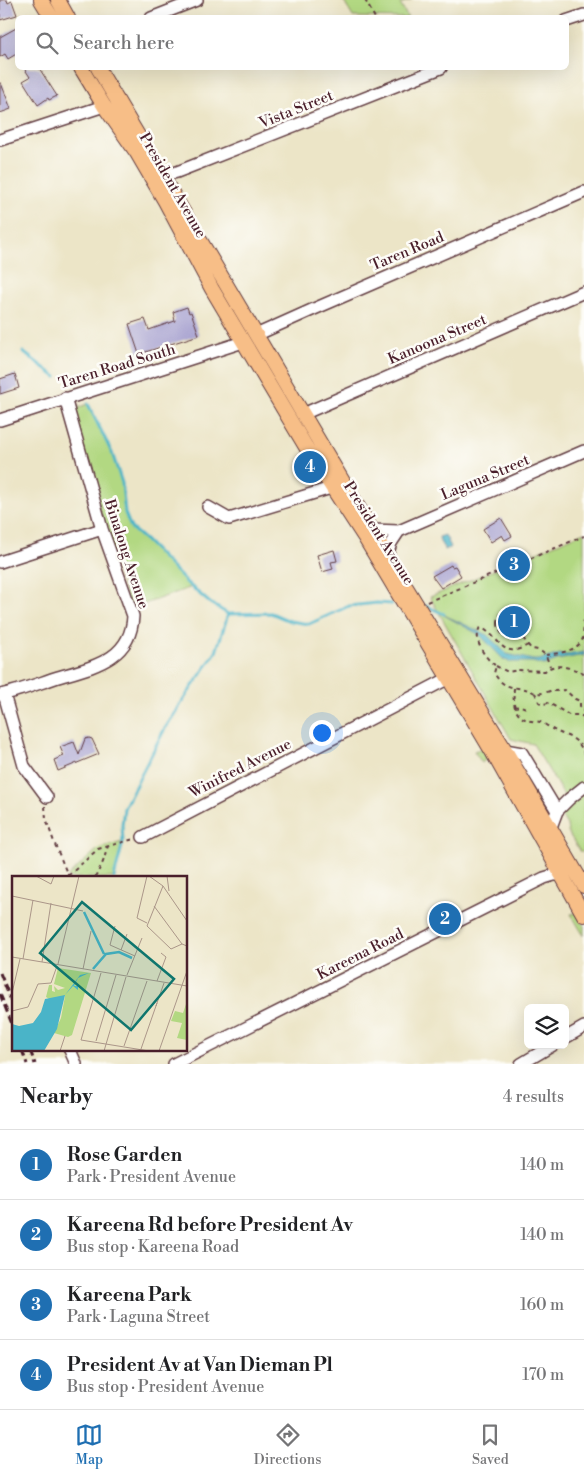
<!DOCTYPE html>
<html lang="en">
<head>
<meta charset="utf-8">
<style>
	body { margin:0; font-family:"Libre Bodoni",serif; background:#f2f2f2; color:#202124 }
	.controls { position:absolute; right:15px; bottom:15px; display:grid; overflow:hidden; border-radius:8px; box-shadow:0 5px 20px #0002 }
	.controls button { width:45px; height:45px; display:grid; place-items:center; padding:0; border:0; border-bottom:1px solid #e0e0e0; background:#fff; color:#202124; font:25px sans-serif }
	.you { position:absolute; left:321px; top:732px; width:18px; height:18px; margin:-12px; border:4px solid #fff; border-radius:50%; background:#1a73e8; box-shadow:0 0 0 8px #1a73e833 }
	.badge { display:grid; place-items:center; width:32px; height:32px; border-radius:50%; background:#1f6fb2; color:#fff; font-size:16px; font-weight:700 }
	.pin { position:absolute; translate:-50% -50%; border:2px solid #fff; box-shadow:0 1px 5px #0006 }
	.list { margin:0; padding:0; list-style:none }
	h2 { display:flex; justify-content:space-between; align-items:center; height:65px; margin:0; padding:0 20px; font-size:21px }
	h2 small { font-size:16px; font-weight:400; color:#757577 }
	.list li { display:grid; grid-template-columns:32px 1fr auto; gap:15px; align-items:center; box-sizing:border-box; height:70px; padding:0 20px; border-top:1px solid #e0e0e0 }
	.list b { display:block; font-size:19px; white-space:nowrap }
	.list p { margin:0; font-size:16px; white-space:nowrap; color:#757577 }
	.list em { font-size:16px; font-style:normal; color:#757577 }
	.icon { flex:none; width:28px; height:28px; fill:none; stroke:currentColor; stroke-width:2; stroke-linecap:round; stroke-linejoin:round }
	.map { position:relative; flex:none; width:584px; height:1064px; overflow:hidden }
	.search { position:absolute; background:#fff; box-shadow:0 5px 20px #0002; left:15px; right:15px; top:15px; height:55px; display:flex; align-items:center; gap:12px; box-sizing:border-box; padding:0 18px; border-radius:8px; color:#757577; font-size:19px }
	.sheet { height:345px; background:#fff }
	nav { display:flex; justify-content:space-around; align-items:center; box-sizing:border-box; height:70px; border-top:1px solid #e0e0e0; background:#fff; font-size:14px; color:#757577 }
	nav a { display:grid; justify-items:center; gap:2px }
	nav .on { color:#1f6fb2 }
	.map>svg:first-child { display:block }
	.green { fill:#b2d882; stroke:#7e7c56 }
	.water { fill:#4ab4c8; stroke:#4a6a7a }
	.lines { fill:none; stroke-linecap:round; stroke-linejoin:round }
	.stream { stroke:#4ab4c8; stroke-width:3 }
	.building { fill:#aba6d2 }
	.minor-casing { stroke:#623d42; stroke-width:14 }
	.major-casing { stroke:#623d42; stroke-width:16 }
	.path { stroke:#623d42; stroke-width:2; stroke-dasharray:4 4; stroke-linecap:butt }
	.minor { stroke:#fff; stroke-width:11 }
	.major { stroke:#f7be87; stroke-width:14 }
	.rail { stroke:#4a1f2b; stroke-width:3; stroke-dasharray:8 4; stroke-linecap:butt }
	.labels { text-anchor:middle; stroke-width:5; stroke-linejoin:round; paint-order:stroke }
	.street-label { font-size:15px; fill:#4a1f2b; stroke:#fdfcf7 }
	.inset-river { fill:none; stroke:#4ab4c8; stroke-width:2.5 }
	.inset-road { fill:none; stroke:#ab9689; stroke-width:1 }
	.view { fill:#0f766e; fill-opacity:0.15; stroke:#0f766e; stroke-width:2.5 }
	.inset-edge { fill:none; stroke:#4a1f2b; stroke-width:2.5 }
</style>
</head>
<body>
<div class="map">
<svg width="584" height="1064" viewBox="0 0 584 1064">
	<rect width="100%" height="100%" fill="#fdfcf7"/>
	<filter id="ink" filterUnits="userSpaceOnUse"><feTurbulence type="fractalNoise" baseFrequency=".02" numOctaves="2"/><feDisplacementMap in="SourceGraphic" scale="10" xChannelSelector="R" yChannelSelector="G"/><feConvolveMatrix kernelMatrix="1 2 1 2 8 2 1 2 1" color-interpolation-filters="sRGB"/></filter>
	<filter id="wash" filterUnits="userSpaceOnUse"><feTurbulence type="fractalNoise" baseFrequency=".0096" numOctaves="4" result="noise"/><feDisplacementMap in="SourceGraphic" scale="20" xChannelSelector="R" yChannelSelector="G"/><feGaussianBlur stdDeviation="1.12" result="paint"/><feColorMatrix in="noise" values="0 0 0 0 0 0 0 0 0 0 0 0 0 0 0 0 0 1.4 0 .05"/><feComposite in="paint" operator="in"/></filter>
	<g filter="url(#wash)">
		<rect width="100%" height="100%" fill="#ece5c7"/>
		<path class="green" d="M343,0H411L400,4L408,18L353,17Z
			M88,404L112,453L122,483L125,513L131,528L146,541L192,587L130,609L69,411Z
			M584,532V852H580L568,832L567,825L561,815L568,802L533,744L511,739L430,597Z
			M480,749H482L487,758L482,763L474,751Z
			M122,842L114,878H69L68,876L98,849Z
			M576,913L584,925V936L571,914Z"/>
		<path class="water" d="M445,535L451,547L445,550L440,542L439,537Z
			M442,614L487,635L507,654L533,660H539L560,654L567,655L584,652V655L557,660L544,665L532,662H510L503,659L480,635Z"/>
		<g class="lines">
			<path class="stream" d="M23,352L56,377
				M88,404L112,453L122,483L125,513L131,528L146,541L187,583L210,603L228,614L271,613L290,621L309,624L349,606L377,603L392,604
				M426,606L444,614
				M114,878L123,842L122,825L124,808L164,730L186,696L216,652L228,614"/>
		</g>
		<g id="blocks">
			<path class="building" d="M0,0H7L8,3L12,1L17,15L0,20Z
				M18,27V53L8,59L5,54L0,57V37Z
				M24,68H39L57,96L49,100L48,98L38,105L23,81L30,77Z
				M0,83H1L11,109L0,113Z
				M187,307L189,313L191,312L199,335L139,354L129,324L145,319L149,330L175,321L173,312Z
				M15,374L19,388L0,394V379Z
				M501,518L512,536L505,540L502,535L491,542L483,529Z
				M334,550L337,561L331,562L333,569L322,572L317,555Z
				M451,565L452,567L455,566L461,576L441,588L432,576Z
				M89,738L92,739L99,754L58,771L54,760L64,756L60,747L74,742L79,755L85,739Z"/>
		</g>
	</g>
	<g filter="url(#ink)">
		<use href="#blocks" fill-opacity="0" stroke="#623d42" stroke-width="1"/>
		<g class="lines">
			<defs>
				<path id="minor" d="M151,18L197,0
					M566,21L584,15
					M0,140L104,106
					M162,176L177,172L441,68
					M256,335L314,309L584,192
					M303,414L584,292
					M0,420L243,342
					M208,507L229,519L331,488
					M372,530L399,531L584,451
					M387,556L391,543L399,531
					M0,562L102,529
					M4,694L24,766L47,797
					M0,695C19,691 37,684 55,678C91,667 131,661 133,616L102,529L65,398
					M505,750L522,753L557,811L551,827
					M557,811L569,799L584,787
					M143,837L447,679
					M565,1038L584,1027
					M70,1050L76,1064
					M174,1064L544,878L554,875H561
					M521,1064L553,1045"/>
				<path id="major" d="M41,0L52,18
					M58,0L68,18
					M81,68L104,106L137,153L165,201L212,289L306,447L365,538L493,753L584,915
					M98,68L387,556L505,750L584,886"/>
			</defs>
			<use href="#minor" class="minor-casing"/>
			<use href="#major" class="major-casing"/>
			<path class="path" d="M365,0L375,18
				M427,602L584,536
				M498 623a16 16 0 1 1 32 0a16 16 0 1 1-32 0Z
				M523,638L531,649C544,650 546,655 550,666
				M528,645C501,660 502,639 482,628L479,629C474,643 485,658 496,666L494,673C504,690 513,686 529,690C531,690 533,693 536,693C540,694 548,692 552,690L555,691L565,690L575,699L580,701V706L584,712
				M546,655C558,653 578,652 583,638C584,632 583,623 584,617
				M496,666L508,672L518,670L545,671C556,661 572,669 584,673
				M514,688C513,700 513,714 525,719C530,722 536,721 540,722C546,724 549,728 554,730C568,738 577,736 584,753
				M535,693L539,702L542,704L549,703L569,715H579L584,717
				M514,707L521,706L528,709
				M45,806L46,819L54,842L69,878
				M68,876L98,849L134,839
				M95,878L103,862L108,846"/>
			<use href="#minor" class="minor"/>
			<use href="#major" class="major"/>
			<path class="rail" d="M0,973L14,1008
				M0,994L14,1029
				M22,1050L27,1064
				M30,1050L35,1064"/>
		</g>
	</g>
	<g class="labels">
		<g class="street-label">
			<text transform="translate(296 109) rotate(-22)" y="5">Vista Street</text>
			<text transform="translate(173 185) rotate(60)" y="5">President Avenue</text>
			<text transform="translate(407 251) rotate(-23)" y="5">Taren Road</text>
			<text transform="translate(437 339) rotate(-23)" y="5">Kanoona Street</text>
			<text transform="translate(117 366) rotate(-17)" y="5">Taren Road South</text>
			<text transform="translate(485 477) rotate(-23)" y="5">Laguna Street</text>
			<text transform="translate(379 533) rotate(58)" y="5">President Avenue</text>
			<text transform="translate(127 554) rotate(72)" y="5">Binalong Avenue</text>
			<text transform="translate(240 768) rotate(-27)" y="5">Winifred Avenue</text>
			<text transform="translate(360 954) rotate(-27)" y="5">Kareena Road</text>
		</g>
	</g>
	<g transform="translate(12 876)">
		<rect width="175" height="175" fill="#ece5c7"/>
		<path d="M46,92L79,97L60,159L56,161L42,157L49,142L53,120L39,124L34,121L37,109H40V115L43,116L42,110L46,114L53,112L42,108ZM175,125V164L165,162L170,147L159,145L163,135L171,137Z" fill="#b2d882"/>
		<path d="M77,97L66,102L62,110H66V114L61,110L53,119L45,153L32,175H0V148L7,150L21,147L29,136L33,123L53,119L68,99Z" fill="#4ab4c8"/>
		<path class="inset-river" d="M72,36L92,78M81,93L94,78L107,76L120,82"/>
		<path class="inset-road" d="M24,0L39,8L42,0M137,0L151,10L175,45M155,0L157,15M151,10L135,50L159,73L170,68M0,20L71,35M142,30L170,68L175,70M135,47L125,42L135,0M103,50L98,69L123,80M109,74L115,58M0,81L175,110M11,83L21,24M30,86L39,27M46,88L67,0M71,93L79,55M89,97L69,164L137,175M115,99L130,62M145,105L154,81L149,77M0,117L8,83M145,127L152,107M0,135L16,131L26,108L39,107L45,90M84,165L104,99M112,170L135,105M129,173L145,127L144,130M48,175L53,160M92,175L114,101M147,175L175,95"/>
		<path class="view" d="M70,26L162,103L119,154L28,77Z"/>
		<rect width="175" height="175" class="inset-edge"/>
	</g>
</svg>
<div class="controls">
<button><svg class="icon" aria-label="layers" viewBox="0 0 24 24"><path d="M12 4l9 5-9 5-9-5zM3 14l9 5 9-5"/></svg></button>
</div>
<div class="you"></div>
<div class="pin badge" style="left:514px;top:622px">1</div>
<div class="pin badge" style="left:445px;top:919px">2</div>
<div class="pin badge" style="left:514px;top:565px">3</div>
<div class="pin badge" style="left:310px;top:467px">4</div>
<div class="search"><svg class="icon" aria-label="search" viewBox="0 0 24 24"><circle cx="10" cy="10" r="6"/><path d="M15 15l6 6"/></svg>Search here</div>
</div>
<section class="sheet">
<h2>Nearby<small>4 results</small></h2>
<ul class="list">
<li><span class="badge">1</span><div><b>Rose Garden</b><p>Park · President Avenue</p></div><em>140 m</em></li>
<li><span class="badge">2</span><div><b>Kareena Rd before President Av</b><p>Bus stop · Kareena Road</p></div><em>140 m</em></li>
<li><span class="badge">3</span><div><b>Kareena Park</b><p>Park · Laguna Street</p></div><em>160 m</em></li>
<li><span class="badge">4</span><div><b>President Av at Van Dieman Pl</b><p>Bus stop · President Avenue</p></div><em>170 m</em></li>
</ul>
</section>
<nav>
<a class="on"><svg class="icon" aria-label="map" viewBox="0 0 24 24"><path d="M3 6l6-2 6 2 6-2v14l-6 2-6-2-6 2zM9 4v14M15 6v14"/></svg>Map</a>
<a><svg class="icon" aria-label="directions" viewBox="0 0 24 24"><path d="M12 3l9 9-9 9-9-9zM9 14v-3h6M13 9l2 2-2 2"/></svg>Directions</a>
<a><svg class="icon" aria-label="saved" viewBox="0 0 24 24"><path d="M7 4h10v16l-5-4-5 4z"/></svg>Saved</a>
</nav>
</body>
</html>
